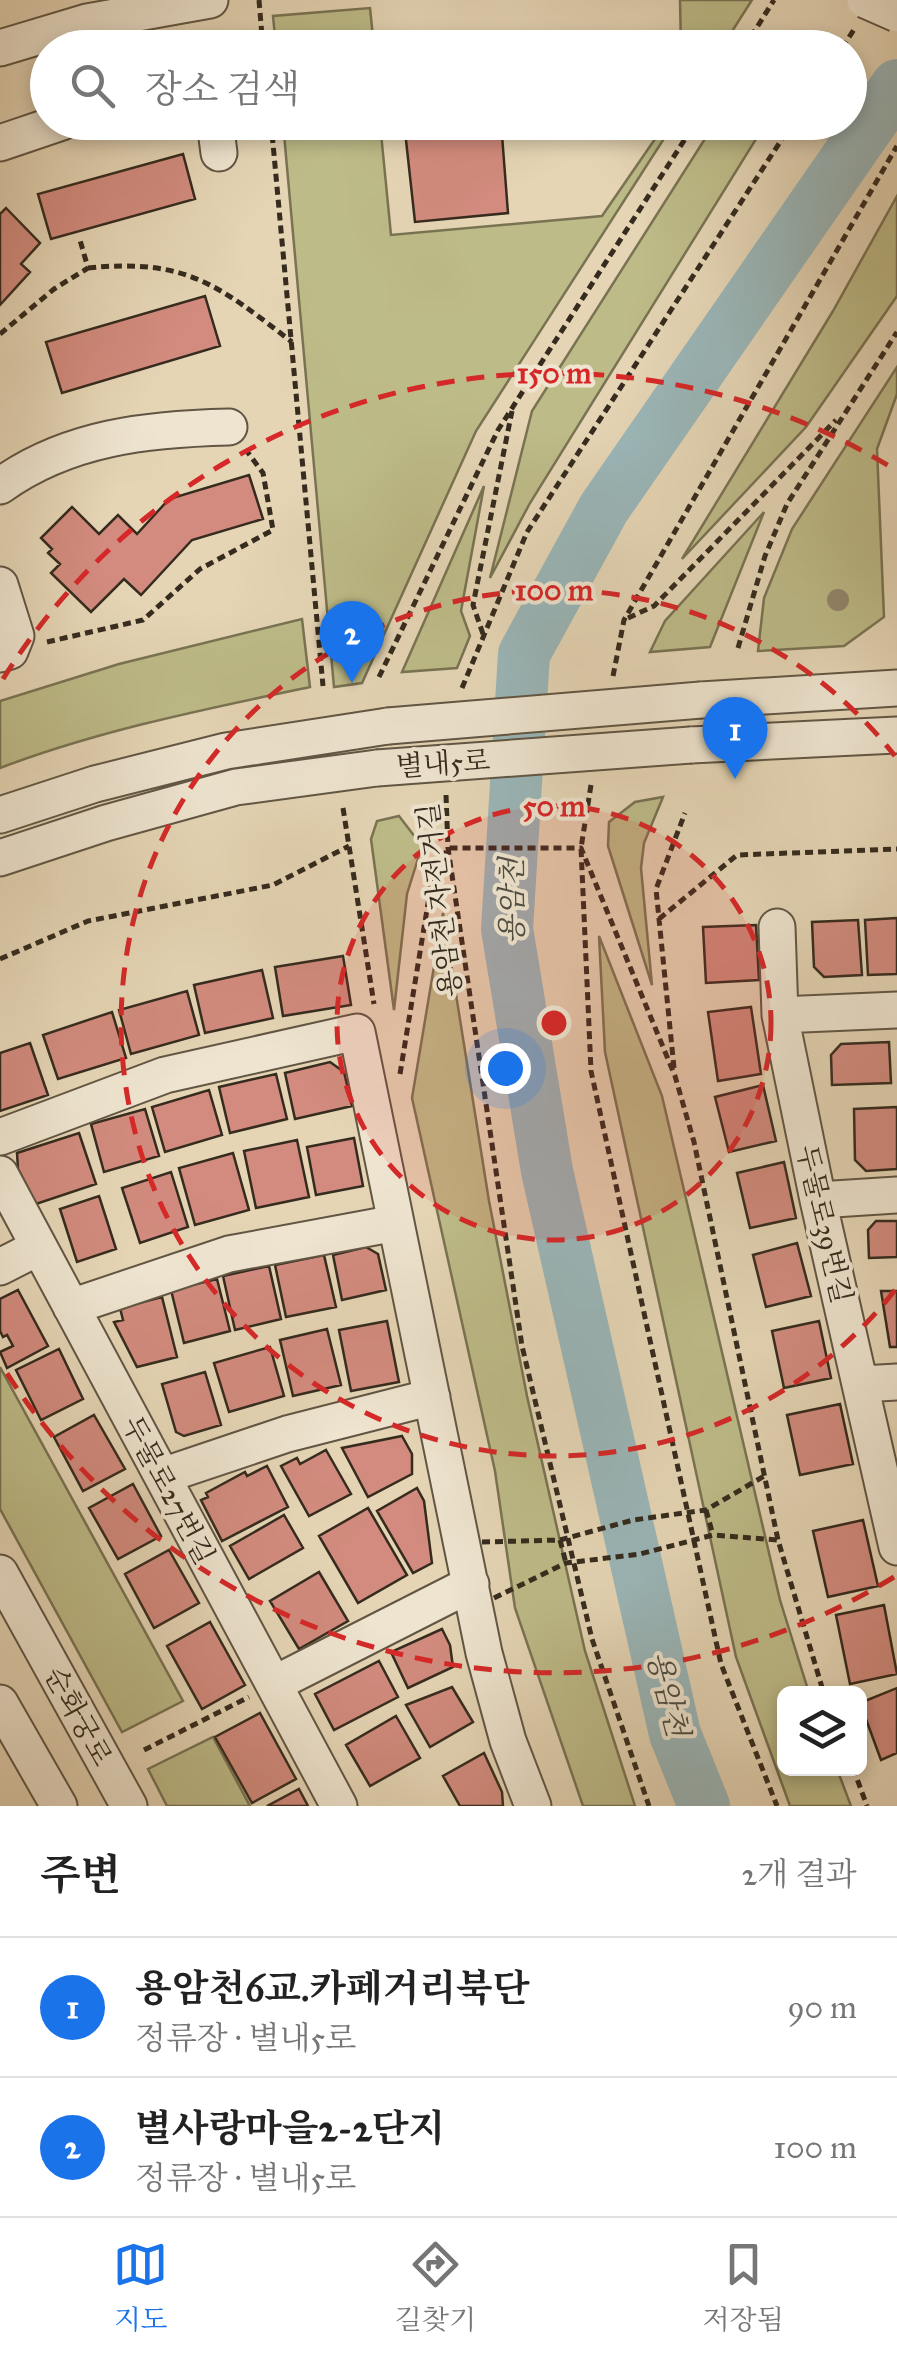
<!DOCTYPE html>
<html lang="ko">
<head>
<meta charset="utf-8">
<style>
	body { margin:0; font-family:"IM FELL Great Primer","Noto Serif KR",serif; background:#f2f2f2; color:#222 }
	.controls { position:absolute; right:30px; bottom:30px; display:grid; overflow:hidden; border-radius:15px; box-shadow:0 5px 15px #0003 }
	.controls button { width:90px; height:90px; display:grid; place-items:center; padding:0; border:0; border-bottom:2px solid #e0e0e0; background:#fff; color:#222; font:50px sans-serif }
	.you { position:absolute; left:505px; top:1068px; width:35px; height:35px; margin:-25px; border:8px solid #fff; border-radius:50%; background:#1a73e8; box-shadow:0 0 0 15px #1a73e833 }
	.badge { display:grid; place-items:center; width:65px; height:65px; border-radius:50%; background:#1a73e8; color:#fff; font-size:32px; font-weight:700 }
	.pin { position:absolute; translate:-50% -82px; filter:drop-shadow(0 2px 5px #0008) }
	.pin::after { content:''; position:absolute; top:52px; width:35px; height:30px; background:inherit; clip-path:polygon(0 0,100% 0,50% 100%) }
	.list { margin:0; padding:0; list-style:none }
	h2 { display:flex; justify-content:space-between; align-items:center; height:130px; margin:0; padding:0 40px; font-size:42px }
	h2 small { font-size:32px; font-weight:400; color:#767676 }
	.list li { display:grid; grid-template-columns:65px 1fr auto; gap:30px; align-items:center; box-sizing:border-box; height:140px; padding:0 40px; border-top:2px solid #e0e0e0 }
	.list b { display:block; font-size:38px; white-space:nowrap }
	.list p { margin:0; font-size:32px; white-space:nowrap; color:#767676 }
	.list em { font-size:32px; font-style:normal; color:#767676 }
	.icon { flex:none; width:55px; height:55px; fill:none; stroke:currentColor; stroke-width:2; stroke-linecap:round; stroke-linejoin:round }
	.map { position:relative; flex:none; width:897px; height:1806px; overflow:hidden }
	.search { position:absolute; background:#fff; box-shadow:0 5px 15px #0003; left:30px; right:30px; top:30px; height:110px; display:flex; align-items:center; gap:25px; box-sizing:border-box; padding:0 35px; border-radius:55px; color:#767676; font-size:38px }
	.sheet { height:410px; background:#fff }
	nav { display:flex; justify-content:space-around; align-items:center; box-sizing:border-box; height:140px; border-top:2px solid #e0e0e0; background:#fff; font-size:28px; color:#767676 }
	nav a { display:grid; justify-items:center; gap:5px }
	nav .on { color:#1a73e8 }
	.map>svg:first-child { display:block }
	.green { fill:#bdbb88; stroke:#797353; stroke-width:2.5 }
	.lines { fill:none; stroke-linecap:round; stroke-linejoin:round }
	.river { stroke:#9ab6b8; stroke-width:52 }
	.building { fill:#d28b7e; stroke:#352b1e; stroke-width:2.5 }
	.minor-casing { stroke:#615644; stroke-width:39 }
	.path { stroke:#352b1e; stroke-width:5; stroke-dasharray:8 5; stroke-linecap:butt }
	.minor { stroke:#eee4cf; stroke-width:35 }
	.minor-bridge-casing { stroke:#615644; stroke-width:39; stroke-linecap:butt }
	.path-bridge { stroke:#352b1e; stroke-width:5; stroke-dasharray:8 5; stroke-linecap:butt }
	.minor-bridge { stroke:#eee4cf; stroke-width:35 }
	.tree { fill:#93876e }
	.ring { fill:none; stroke:#d62828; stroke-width:5; stroke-dasharray:18 12 }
	.labels { text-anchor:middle; stroke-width:8; stroke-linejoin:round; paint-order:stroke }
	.street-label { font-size:28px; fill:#352b1e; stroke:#eee4cf }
	.water-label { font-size:30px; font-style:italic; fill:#4e4e44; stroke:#eee4cf }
	.centre { fill:#d62828; stroke:#eee4cf; stroke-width:5 }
	.ring-label { font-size:30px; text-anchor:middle; font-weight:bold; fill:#d62828; stroke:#eee4cf; stroke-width:8; stroke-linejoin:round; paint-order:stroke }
</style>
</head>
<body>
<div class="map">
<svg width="897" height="1806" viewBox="0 0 897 1806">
	<rect width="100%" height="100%" fill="#e5d5b5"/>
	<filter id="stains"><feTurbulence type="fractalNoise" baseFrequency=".002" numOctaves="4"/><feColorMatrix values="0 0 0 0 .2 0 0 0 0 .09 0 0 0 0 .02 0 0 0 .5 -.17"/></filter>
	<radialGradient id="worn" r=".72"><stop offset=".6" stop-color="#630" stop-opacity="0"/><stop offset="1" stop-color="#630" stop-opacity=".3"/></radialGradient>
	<path class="green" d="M680,0H752L722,47L681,48Z
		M370,8L374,47H276L273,16Z
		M283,123H380L391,235L602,216L666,123H674L476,431L362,683L334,687Z
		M715,123H766L530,503L490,578L532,411Z
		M897,196V296L806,427L682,559L833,311Z
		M897,367V394L877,449L884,617L844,646L758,651L764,598L792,529Z
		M484,486L461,611L470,636L457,668L402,672Z
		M764,512L710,647L650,652L665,621Z
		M302,619L310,687C206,709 100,730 0,768V701L119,664Z
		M663,797L644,843L641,868L652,985L608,846L609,822L635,802Z
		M399,816L422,846L407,894L394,1010L371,839L377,821Z
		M443,913L489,1201L527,1396L585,1651L635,1806H583L515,1608L495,1471L412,1098Z
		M599,936L662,1096L780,1600L809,1693L784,1694V1768L837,1769L851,1806H790L736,1657L605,1052Z
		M0,1367L183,1701L122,1732L0,1509Z
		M213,1737L250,1806H167L148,1769Z"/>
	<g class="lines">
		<path class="river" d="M704,1806L675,1734L547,1171L507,929L524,654L604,508L897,85"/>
	</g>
	<path class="building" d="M404,122H501L508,213L415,222Z
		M183,154L195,199L51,239L38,194Z
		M6,208L40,243L21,264L30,272L0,305V214Z
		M205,296L220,346L62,393L46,342Z
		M249,475L263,519L192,540L141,595L124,579L91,612L51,573L60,564L48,553L52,549L41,538L72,507L99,534L118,515L137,534L169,499Z
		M897,918V974L868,975L865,920Z
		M858,920L862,975L824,977L814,967L812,922Z
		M756,925L759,980L706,983L703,927Z
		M343,956L351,1005L283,1016L275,967Z
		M262,970L273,1018L205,1033L194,985Z
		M187,991L199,1035L131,1054L119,1010Z
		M751,1007L761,1074L718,1081L708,1012Z
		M112,1012L126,1058L58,1079L43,1035Z
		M889,1042L891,1083L832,1085L831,1055L841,1044Z
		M30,1043L48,1095L0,1111V1053Z
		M330,1062L344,1072L352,1106L295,1119L285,1073Z
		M276,1074L287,1119L230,1133L219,1087Z
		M763,1085L776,1141L729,1152L715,1097Z
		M209,1090L222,1135L165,1152L152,1107Z
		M897,1107V1169L866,1171L855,1160L854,1109Z
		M145,1109L159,1156L104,1172L91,1124Z
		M79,1133L96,1184L36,1204L18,1169L17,1153Z
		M354,1138L363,1186L316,1195L307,1147Z
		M297,1140L309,1197L256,1208L244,1151Z
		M233,1153L249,1210L195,1225L179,1168Z
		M784,1162L796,1218L750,1228L737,1173Z
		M171,1172L188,1227L140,1243L122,1188Z
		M99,1196L116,1249L77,1262L60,1209Z
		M876,1221H897V1257L869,1258L868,1230Z
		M797,1243L811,1296L766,1307L753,1255Z
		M366,1247L378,1254L386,1290L342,1300L333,1255Z
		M324,1255L336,1307L286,1317L275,1265Z
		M269,1266L281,1319L235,1330L223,1276Z
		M217,1279L230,1331L184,1343L171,1290Z
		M18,1290L48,1346L7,1368L0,1352L13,1346L7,1335L3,1337L0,1331V1299Z
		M881,1291H897V1347H890Z
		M162,1297L177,1357L137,1367L114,1322L123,1320L120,1308Z
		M387,1321L399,1382L351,1391L339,1330Z
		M819,1321L831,1378L784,1388L772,1331Z
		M327,1329L341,1385L293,1396L280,1340Z
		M270,1347L284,1396L229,1412L214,1363Z
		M59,1349L83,1399L41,1420L16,1370Z
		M205,1372L221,1425L184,1436L176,1432L162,1384Z
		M840,1404L853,1464L800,1475L787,1415Z
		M94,1415L125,1469L83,1491L54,1437Z
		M402,1436L412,1454V1474L368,1497L342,1448Z
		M326,1450L351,1494L309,1516L281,1466L297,1458L300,1464Z
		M267,1466L288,1507L222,1541L201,1500L208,1497L206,1493L245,1472L247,1476Z
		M133,1484L161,1536L118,1559L89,1508Z
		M417,1488L424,1501L432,1563L413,1573L377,1511Z
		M368,1508L407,1575L358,1603L319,1536Z
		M284,1515L303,1548L249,1579L230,1546Z
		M863,1520L878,1586L828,1597L813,1531Z
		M169,1550L199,1603L154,1628L125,1574Z
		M319,1572L348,1621L299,1649L270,1601Z
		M884,1605L897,1674L850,1684L836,1615Z
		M210,1622L245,1685L202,1709L167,1646Z
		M442,1629L450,1645L453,1667L408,1688L391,1652Z
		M379,1661L398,1697L334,1730L315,1694Z
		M452,1687L473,1722L430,1747L406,1705Z
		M897,1688V1753L881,1760L860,1703Z
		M260,1713L296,1779L252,1803L215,1737Z
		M396,1716L420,1758L370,1786L346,1745Z
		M484,1753L502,1792L503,1806H460L443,1776Z
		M299,1789L308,1806H267Z"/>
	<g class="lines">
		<defs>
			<path id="minor" d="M0,48L87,22L210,0
				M215,122L219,153
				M0,143L62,122
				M0,486C68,437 148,429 229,427
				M0,585L16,636L10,651L0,654
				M701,700L897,688
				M691,745L897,735
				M0,815L95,784L226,751L388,726
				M0,858L106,823L236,787L377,768
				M777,927L780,1015
				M897,1010L780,1015L818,1200L897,1547
				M0,1137L165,1075L357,1032L484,1653L508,1741L533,1806
				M0,1174L339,1806
				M818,1200L897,1195
				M0,1267L39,1247
				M71,1307L229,1254L396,1223
				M862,1384L897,1382
				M162,1476L287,1434L432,1397
				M0,1573L129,1806
				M274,1684L471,1584
				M0,1703L59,1806"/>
		</defs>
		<use href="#minor" class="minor-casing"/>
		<path class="path" d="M259,0L263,48
			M744,48L774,0
			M842,48L855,28
			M271,122L323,686
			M88,268C186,258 218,285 292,342
			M0,334L54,289L88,268L80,240
			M628,618L654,606L836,420
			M483,634L473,605L512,411
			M47,642L143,620L200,569L273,530L263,473L246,450
			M738,648L765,556L787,504L897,332
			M613,676L624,620L897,146
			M379,677L498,430L696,122
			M462,688L527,532L793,122
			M591,785L581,848L591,1071L721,1664L777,1806
			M446,795L448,848L522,1346L592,1639L649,1806
			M343,808L374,1004
			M659,919L737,855L897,849
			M0,959L88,921L273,885L349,846
			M674,1068L656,889L685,813
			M400,1074L432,879L448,848H581L675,1076L694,1142L778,1540L824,1694
			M706,1510L713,1535
			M560,1540L566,1563
			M144,1750L249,1697
			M853,1768L867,1806"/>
		<use href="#minor" class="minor"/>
		<defs>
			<path id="minor-bridge" d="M865,0L897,14
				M388,726L701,700
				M377,768L691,745"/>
		</defs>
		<use href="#minor-bridge" class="minor-bridge-casing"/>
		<path class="path-bridge" d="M482,1542L560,1540L633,1520L706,1510L766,1475
			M494,1598L566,1563L640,1554L713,1535L778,1540"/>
		<use href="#minor-bridge" class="minor-bridge"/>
	</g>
	<circle class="tree" cx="838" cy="600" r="11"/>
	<circle cx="554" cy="1023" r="217" fill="#d62828" fill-opacity=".12"/>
	<g class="ring">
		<circle cx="554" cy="1023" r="217"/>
		<path d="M895 1290A433 433 0 1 1 895 756"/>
		<path d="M894 1577A650 650 0 0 1 3 1367M3 679A650 650 0 0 1 894 469"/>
	</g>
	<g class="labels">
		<g class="street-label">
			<text transform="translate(443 763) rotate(-4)" y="10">별내5로</text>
			<text transform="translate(439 900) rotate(-97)" y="10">용암천 자전거길</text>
			<text transform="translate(825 1224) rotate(77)" y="10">두물로39번길</text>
			<text transform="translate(169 1490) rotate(62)" y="10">두물로27번길</text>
			<text transform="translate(79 1716) rotate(61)" y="10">순화궁로</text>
		</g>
		<g class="water-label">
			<text transform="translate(512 901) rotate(-90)" y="10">용암천</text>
			<text transform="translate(668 1694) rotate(76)" y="10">용암천</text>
		</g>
	</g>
	<circle cx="554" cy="1023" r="15" class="centre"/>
	<g class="ring-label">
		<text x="554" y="383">150 m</text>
		<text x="554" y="600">100 m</text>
		<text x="554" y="816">50 m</text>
	</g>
	<rect width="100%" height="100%" filter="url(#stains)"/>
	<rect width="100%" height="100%" fill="url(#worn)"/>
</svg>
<div class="controls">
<button><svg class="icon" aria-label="layers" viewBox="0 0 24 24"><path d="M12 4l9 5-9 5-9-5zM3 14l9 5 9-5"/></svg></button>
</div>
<div class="you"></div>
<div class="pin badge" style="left:735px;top:779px">1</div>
<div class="pin badge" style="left:352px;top:683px">2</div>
<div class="search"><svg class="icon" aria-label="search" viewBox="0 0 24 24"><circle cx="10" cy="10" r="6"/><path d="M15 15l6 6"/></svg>장소 검색</div>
</div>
<section class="sheet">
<h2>주변<small>2개 결과</small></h2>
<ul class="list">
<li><span class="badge">1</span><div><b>용암천6교.카페거리북단</b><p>정류장 · 별내5로</p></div><em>90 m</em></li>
<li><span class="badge">2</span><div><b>별사랑마을2-2단지</b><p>정류장 · 별내5로</p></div><em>100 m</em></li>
</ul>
</section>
<nav>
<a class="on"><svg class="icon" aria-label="map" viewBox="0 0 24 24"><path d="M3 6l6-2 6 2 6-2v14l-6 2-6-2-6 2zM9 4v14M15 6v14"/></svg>지도</a>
<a><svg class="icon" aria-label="directions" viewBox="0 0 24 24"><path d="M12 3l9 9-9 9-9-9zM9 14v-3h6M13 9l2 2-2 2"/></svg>길찾기</a>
<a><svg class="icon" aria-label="saved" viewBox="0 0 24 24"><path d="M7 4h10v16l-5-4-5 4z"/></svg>저장됨</a>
</nav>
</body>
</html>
